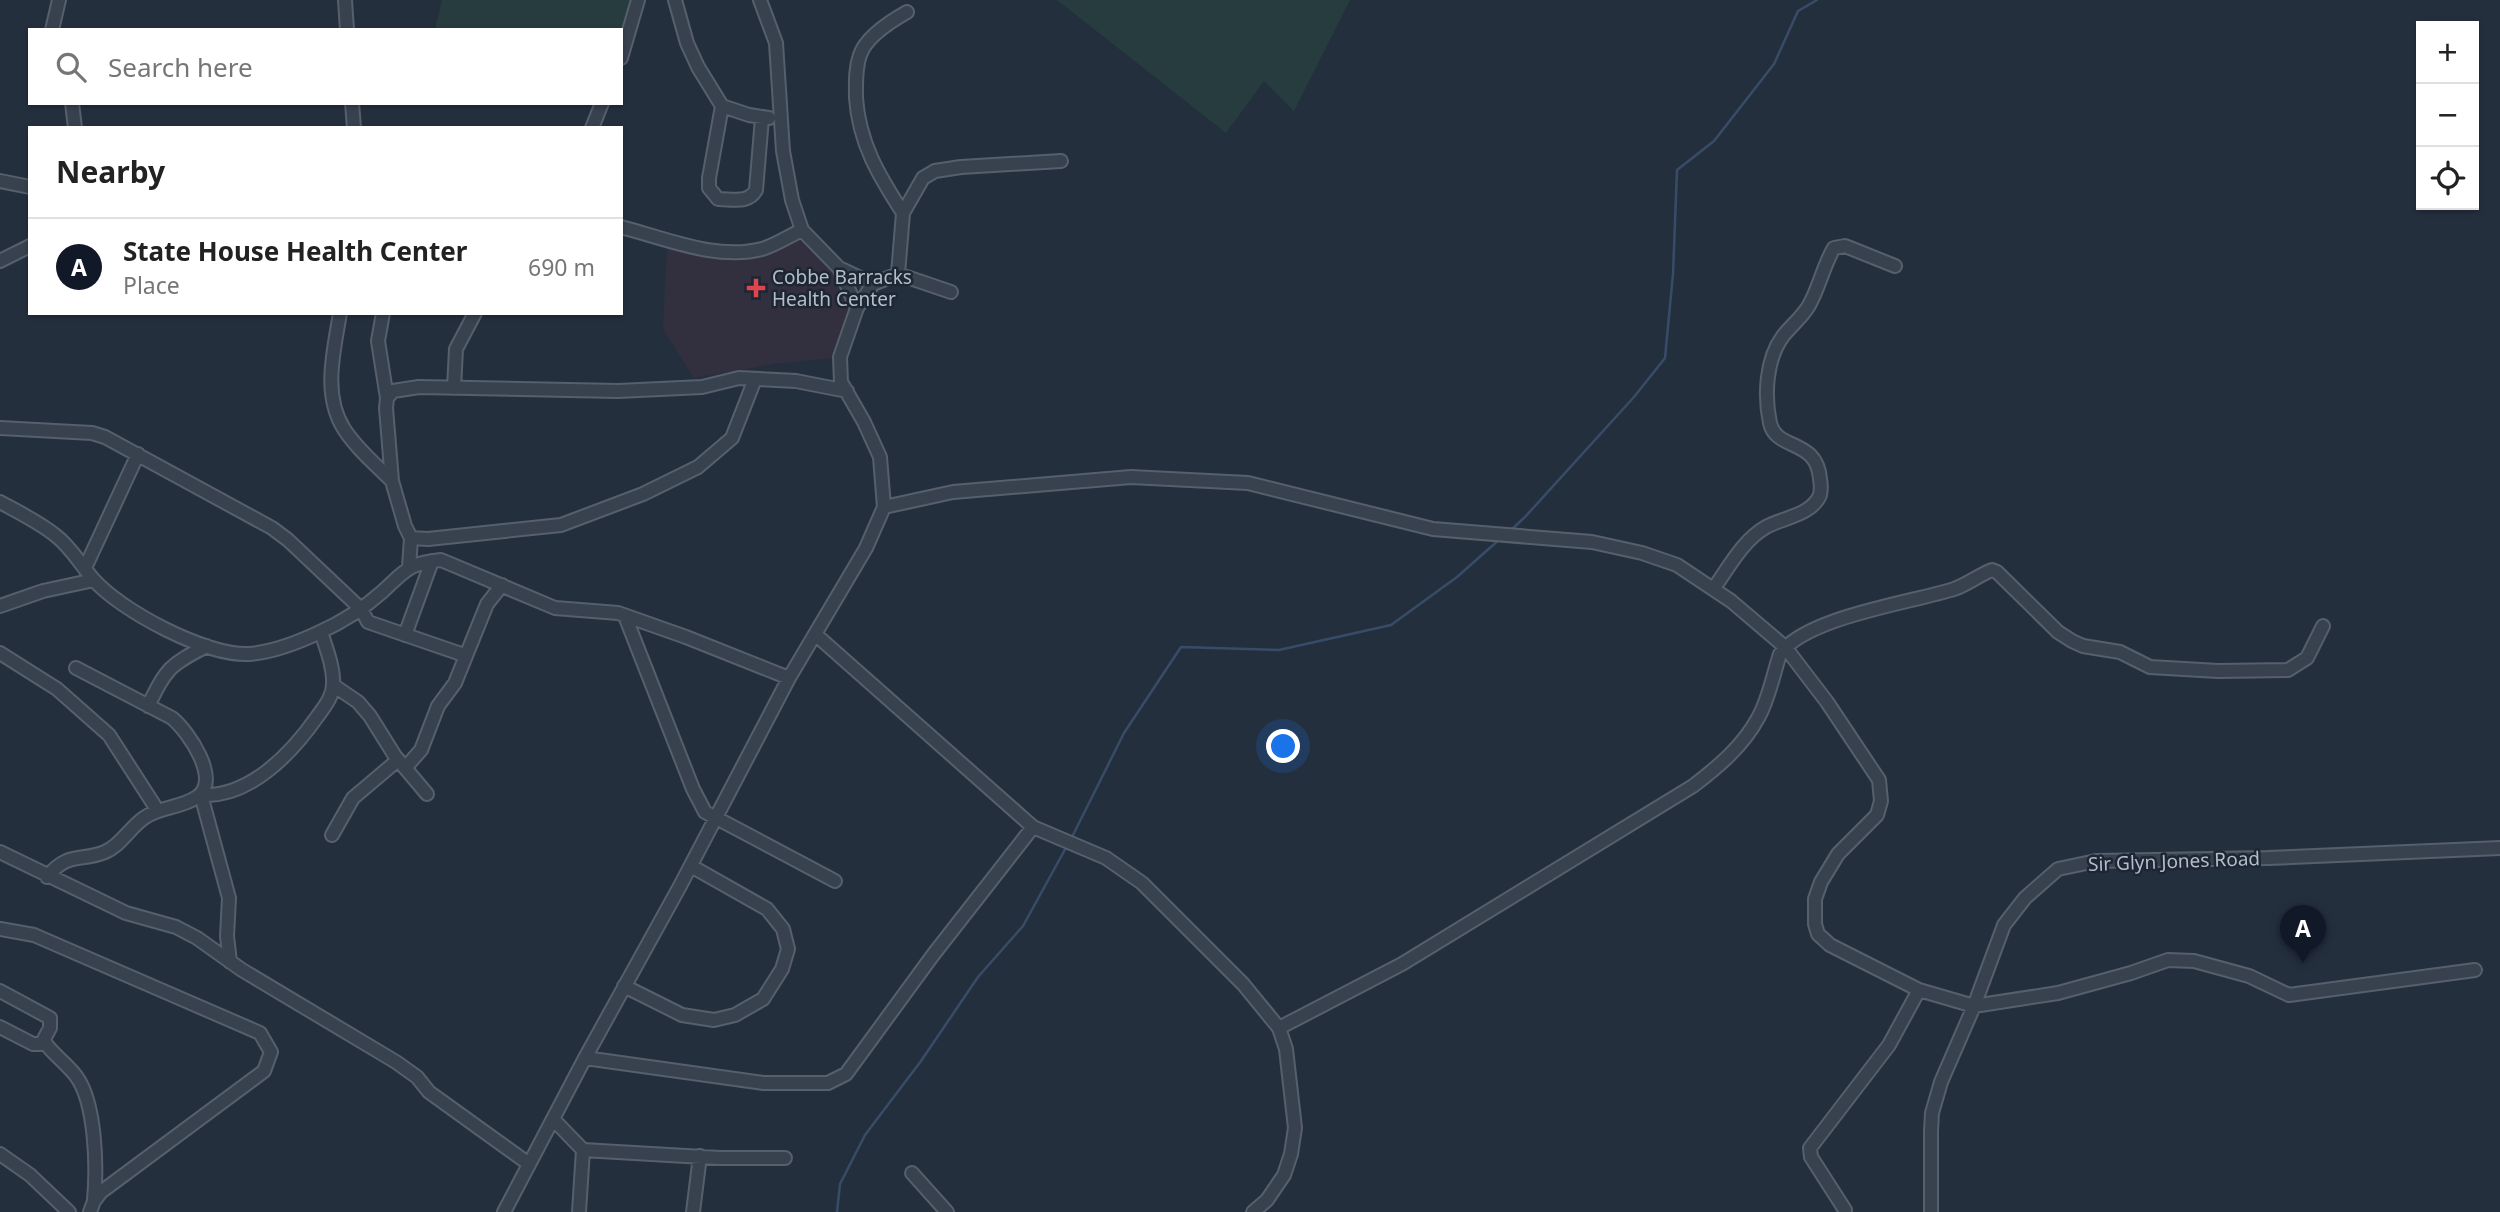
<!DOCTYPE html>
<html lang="en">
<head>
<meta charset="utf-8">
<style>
	body { margin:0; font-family:"Noto Sans",sans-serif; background:#f2f2f2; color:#222 }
	.controls { position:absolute; right:21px; top:21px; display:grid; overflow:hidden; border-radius:0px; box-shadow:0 2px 5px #0004 }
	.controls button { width:63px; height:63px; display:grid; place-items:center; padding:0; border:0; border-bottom:2px solid #e0e0e0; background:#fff; color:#222; font:35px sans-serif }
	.you { position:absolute; left:1284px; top:747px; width:24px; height:24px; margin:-18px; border:5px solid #fff; border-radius:50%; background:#1a73e8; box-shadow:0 0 0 10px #1a73e833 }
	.badge { display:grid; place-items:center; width:46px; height:46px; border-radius:50%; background:#111827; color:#fff; font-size:23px; font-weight:700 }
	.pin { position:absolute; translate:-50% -58px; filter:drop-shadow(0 2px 4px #0008) }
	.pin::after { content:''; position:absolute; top:37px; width:24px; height:21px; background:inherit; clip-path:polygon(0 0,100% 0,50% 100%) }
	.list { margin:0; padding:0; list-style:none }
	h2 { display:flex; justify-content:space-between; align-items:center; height:91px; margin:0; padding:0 28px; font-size:30px }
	h2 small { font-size:23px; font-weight:400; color:#767676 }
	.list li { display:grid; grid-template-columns:46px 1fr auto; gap:21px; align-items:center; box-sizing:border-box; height:98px; padding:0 28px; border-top:2px solid #e0e0e0 }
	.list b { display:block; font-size:26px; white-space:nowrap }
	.list p { margin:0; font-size:23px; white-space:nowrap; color:#767676 }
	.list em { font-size:23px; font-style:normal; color:#767676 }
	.icon { flex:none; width:38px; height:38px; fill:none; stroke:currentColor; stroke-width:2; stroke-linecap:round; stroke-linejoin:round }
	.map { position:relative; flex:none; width:2500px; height:1212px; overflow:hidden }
	.search { position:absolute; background:#fff; box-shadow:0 2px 5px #0004; left:28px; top:28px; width:595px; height:77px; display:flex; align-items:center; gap:18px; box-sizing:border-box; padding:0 24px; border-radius:0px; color:#767676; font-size:26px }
	.panel { position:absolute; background:#fff; box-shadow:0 2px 5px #0004; left:28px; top:126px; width:595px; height:189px; border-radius:0px }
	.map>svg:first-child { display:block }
	.medical { fill:#32303f }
	.pitch { fill:#263c3f }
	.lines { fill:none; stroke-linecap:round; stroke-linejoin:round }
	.stream { stroke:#394c67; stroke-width:2.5 }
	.minor-casing { stroke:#565f6c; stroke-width:16 }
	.minor { stroke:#38414e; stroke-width:12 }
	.health-dot { fill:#e0444e; stroke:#1d2633; stroke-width:2.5 }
	.labels { text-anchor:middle; stroke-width:5; stroke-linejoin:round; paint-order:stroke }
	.poi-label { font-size:19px; fill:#b4bcc9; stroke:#1d2633; text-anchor:start }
	.street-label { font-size:19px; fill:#b4bcc9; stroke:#1d2633 }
</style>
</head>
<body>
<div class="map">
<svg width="2500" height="1212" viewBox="0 0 2500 1212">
	<rect width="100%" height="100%" fill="#242f3e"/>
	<path class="medical" d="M802,230L839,268L857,308L840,357L774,364L694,378L663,329L667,246L746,252Z"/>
	<path class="pitch" d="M442,0H632L621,32V30H435Z
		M1057,0H1350L1294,111L1264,81L1226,133Z"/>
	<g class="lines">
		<path class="stream" d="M1509,532L1525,517L1634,397L1665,358L1673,274L1677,170L1714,141L1774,64L1798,11L1817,0
			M1071,839L1124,733L1181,647L1279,650L1391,625L1457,577L1501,538
			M837,1212L840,1184L865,1135L921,1061L978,977L1023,926L1068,844"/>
		<defs>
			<path id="minor" d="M345,0L347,30
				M675,0L687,43L698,67L722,106L749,115L769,118
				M760,0L776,43L783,151L792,200L802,230L839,268L857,308
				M52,30L59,0
				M621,58L638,0
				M72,103L75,128
				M352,103L354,128
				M722,106L709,178V188L718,199C733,199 748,204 756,190L762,118
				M592,128L602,103
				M0,181L30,187
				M903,213C879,176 859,143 856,98C856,84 855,69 860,55C866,37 891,21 907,12
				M621,227C664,238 717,261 762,249C776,245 789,236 802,230
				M0,261L30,246
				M839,268L873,284
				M898,274L903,213L923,178L935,171L961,167L1061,161
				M340,313C334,351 322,394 344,429C356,448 376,465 392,481
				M383,313L378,341L387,398
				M454,388L456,349L475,313
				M0,428L92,433L105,437L272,528L288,540L361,609L368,622L464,655
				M0,502C18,512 39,522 55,535C71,547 80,564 93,579C121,611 206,656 249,654C274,652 297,643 320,632C342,622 364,608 382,592C405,571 408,563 441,560L555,608L618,613L686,637L789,678
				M884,507L953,492L1131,477L1248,483L1433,529L1592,542L1642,553L1677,565L1731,601L1785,647L1827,702L1879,780L1881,801L1877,815L1838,854L1821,882L1815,899V924L1818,934L1830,945L1919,990L1974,1006L2058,993L2131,973L2168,960L2194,961L2249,976L2289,995L2475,970
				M411,538L428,539L561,525L643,494L698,467L732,438L755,379
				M409,567L411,538L405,526L392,481L386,408L387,398L393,391L419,387L618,391L702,387L739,378L796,381L847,391
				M85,568L138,454
				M1714,588C1729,567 1743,540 1766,527C1782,518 1812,515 1820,495C1821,490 1821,484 1820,479C1817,438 1776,451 1770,423C1764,395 1766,359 1783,336C1791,326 1801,318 1808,307C1819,289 1823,266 1834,248L1845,246L1895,266
				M0,606L43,591L94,580
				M625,616L693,789L705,812L835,881
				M815,634L1033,827L1106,858L1142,883L1243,984L1279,1028L1286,1049L1295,1128L1291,1154L1284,1175L1267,1200L1253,1212
				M405,635L432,561
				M0,653L57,689L109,735L158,811
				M333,685L358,702L370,716L395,756L427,794
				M148,706C167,668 169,665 207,646
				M405,768L421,750L438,706L455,683L487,604L502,585
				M332,835L353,798L398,760
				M0,852L126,913L176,927L197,938L242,970L396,1062L417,1077L429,1092L529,1164
				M47,877C68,851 81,862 105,852C122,845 131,825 147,816C162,807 183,807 197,797C222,780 188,731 172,718L76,668
				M0,929L34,935L260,1033L271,1052L264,1071L101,1192L94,1201L90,1212
				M230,962L227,936L229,898L201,795C249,798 291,754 317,717C324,707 333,697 333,684C334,667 326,648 321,632
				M624,986L682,1015L714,1020L735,1015L763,999L782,969L788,949L783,929L767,909L691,866
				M0,991L50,1018V1028L44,1039L46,1044C55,1056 67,1064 76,1076C96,1103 97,1167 94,1200
				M0,1027L33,1044H46
				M1279,1028L1402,964L1693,786C1718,767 1743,746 1758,718C1769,699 1773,675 1780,654C1806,617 1910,603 1954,589C1968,584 1979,575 1992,570L1997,572L2058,632L2072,641L2083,646L2120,652L2150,667L2218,671L2288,670L2307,658L2323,626
				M585,1058L764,1083H828L846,1074L933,955L1033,827
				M553,1119L583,1150L720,1158H785
				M0,1154L30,1175L69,1212
				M912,1173L947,1212
				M1845,1210L1811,1157L1810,1148L1889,1045L1919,990
				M504,1212L585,1058L680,886L789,678L866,548L884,507L880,457L864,422L841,382L840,357L857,308L873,284L898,274L951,292
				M579,1212L583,1150
				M693,1212L700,1156
				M1931,1212V1131L1932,1113L1941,1082L1974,1006L2004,925L2025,898L2058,869L2096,861L2268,858L2500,848"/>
		</defs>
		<use href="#minor" class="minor-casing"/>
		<use href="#minor" class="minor"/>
	</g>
	<path class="health-dot" d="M752.5 277.5h7v7h7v7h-7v7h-7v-7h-7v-7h7z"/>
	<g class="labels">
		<g class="poi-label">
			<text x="772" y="284">Cobbe Barracks<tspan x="772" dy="22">Health Center</tspan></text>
		</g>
		<g class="street-label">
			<text transform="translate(2174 861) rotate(-2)" y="7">Sir Glyn Jones Road</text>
		</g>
	</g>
</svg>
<div class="controls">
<button>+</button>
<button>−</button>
<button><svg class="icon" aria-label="locate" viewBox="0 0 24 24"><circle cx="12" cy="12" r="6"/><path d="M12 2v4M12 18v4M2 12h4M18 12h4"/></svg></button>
</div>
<div class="you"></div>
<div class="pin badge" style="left:2303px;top:963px">A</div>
<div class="search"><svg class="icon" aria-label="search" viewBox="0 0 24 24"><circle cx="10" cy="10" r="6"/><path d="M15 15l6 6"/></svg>Search here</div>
<section class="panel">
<h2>Nearby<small></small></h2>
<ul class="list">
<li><span class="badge">A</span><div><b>State House Health Center</b><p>Place</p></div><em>690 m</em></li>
</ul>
</section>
</div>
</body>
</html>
